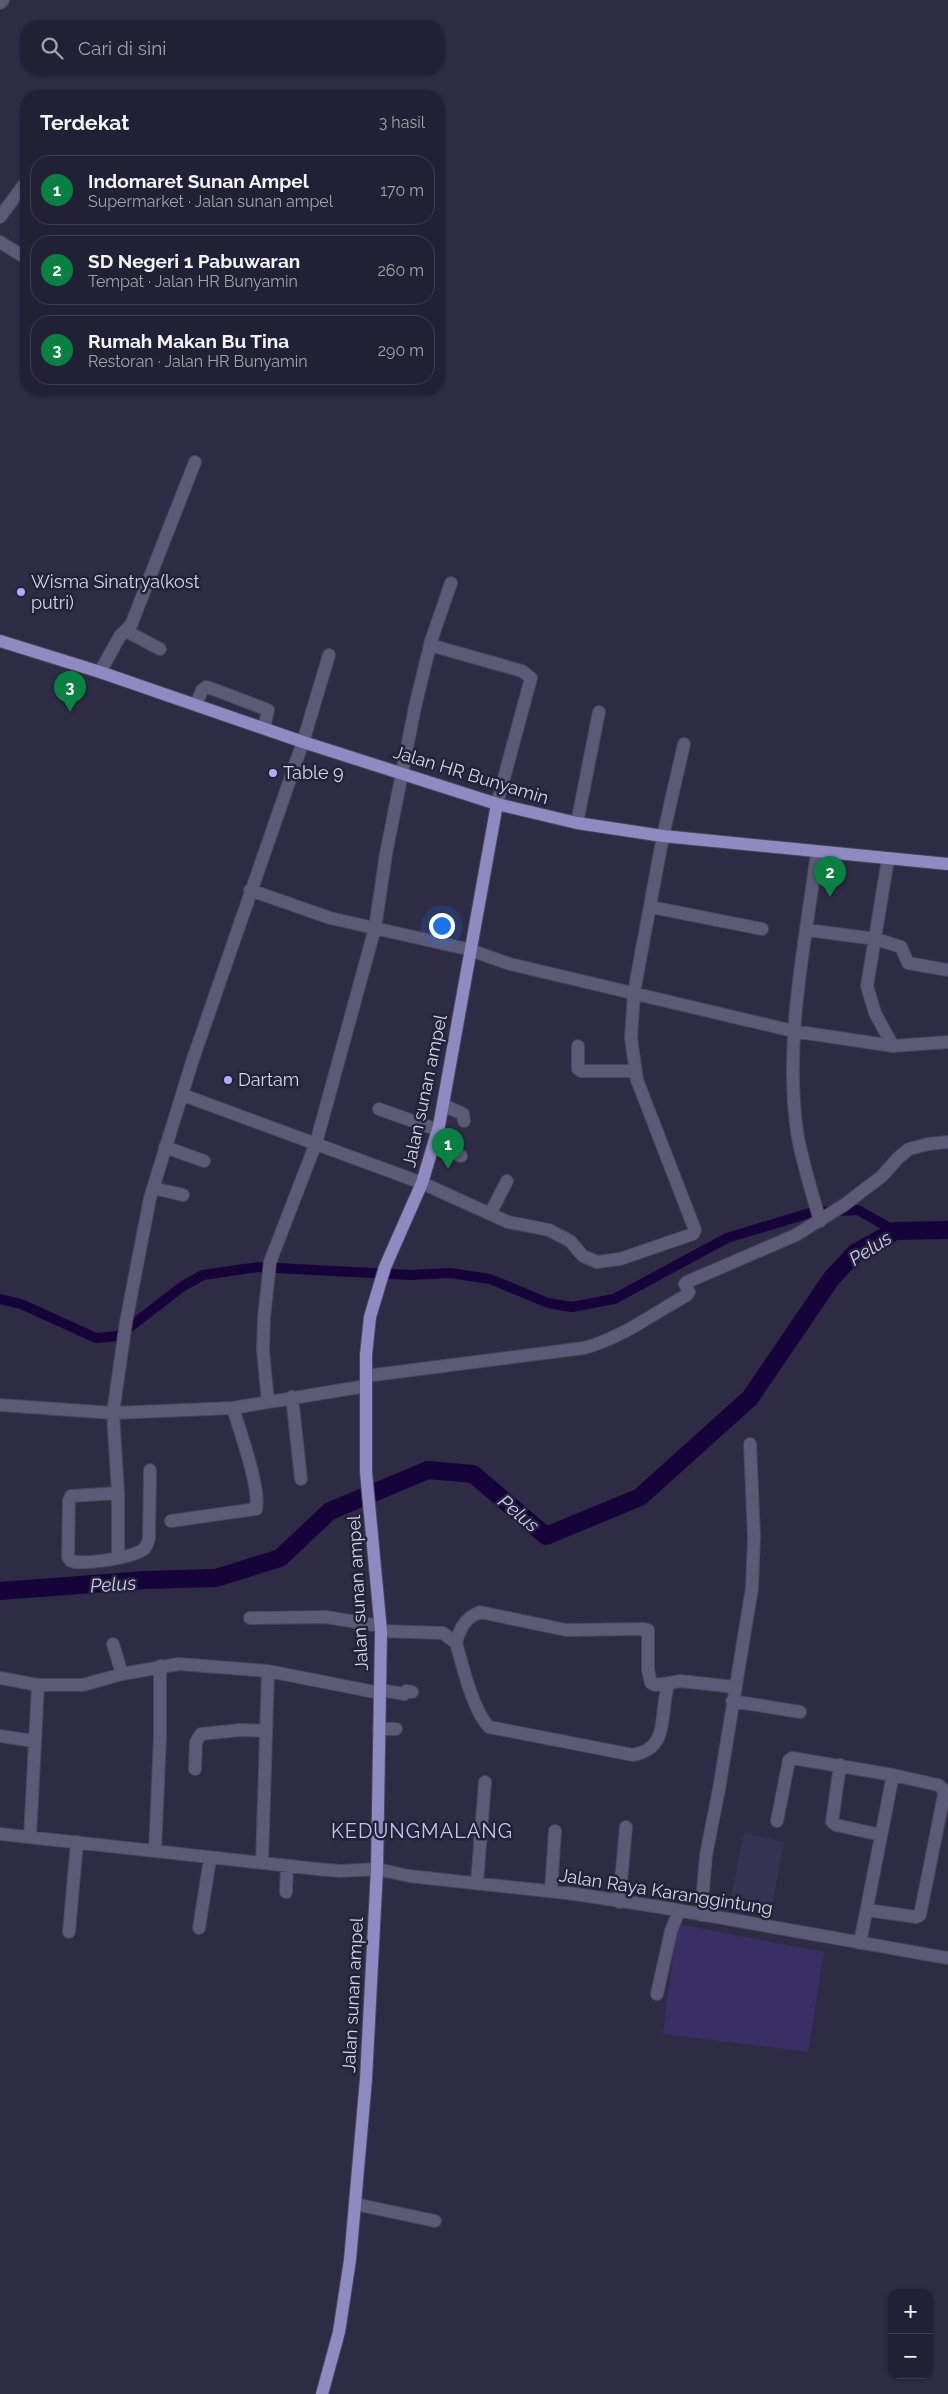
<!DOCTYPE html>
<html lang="id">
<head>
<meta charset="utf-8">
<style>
	body { margin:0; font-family:Raleway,sans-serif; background:#2a283c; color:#f1f3f6 }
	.controls { position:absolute; right:15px; bottom:15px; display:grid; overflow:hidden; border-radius:10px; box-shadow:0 1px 4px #0004 }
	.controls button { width:45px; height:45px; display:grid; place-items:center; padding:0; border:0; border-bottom:1px solid #3f3e4f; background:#222034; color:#f1f3f6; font:25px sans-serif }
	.you { position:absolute; left:441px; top:925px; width:18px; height:18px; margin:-12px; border:4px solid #fff; border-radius:50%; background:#1a73e8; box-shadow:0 0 0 8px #1a73e833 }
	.badge { display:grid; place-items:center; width:32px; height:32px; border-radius:50%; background:#0b8043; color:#fff; font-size:16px; font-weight:700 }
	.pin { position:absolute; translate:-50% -41px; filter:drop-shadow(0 1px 2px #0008) }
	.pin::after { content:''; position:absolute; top:26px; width:18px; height:15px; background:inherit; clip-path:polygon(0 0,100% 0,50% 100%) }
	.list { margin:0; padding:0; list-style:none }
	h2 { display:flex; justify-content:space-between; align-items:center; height:65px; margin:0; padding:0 20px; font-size:21px }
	h2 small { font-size:16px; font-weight:400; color:#a2a3ac }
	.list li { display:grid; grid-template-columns:32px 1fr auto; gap:15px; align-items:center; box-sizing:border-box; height:70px; margin:0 10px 10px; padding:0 10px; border:1px solid #3f3e4f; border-radius:20px }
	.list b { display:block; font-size:19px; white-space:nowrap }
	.list p { margin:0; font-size:16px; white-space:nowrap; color:#a2a3ac }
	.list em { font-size:16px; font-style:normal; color:#a2a3ac }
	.icon { flex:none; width:28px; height:28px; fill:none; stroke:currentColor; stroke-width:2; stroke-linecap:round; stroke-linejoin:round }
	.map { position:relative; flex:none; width:948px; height:2394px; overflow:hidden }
	.search { position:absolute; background:#222034; box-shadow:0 1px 4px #0004; left:20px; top:20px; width:425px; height:55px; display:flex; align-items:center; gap:12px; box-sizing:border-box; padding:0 18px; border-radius:20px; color:#a2a3ac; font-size:19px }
	.panel { position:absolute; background:#222034; box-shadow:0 1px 4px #0004; left:20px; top:90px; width:425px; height:305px; border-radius:20px }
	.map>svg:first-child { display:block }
	.built { fill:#363252 }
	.pitch { fill:#392f64 }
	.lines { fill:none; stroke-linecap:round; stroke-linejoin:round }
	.canal { stroke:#15033a; stroke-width:10 }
	.river { stroke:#15033a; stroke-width:18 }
	.minor-casing { stroke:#49455b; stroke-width:14 }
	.major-casing { stroke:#49455b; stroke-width:14 }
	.minor { stroke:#5d5a77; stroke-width:12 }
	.major { stroke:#908ac2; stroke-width:12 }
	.poi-dot { fill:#b5acf8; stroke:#24213a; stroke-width:2 }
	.labels { text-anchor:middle; stroke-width:5; stroke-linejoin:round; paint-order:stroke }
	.poi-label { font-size:18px; fill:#d6d4e5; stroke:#24213a; text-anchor:start }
	.street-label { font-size:18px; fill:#d6d4e5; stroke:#24213a }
	.water-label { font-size:19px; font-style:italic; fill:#cfccf1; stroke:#24213a }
	.quarter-label { font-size:20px; letter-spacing:1px; fill:#c7c4e5; stroke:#24213a }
</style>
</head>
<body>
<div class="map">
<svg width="948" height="2394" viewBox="0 0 948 2394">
	<rect width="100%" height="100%" fill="#2e2b45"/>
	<path class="built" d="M744,1833L784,1842L771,1913L729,1908Z"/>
	<path class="pitch" d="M677,1924L824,1952L808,2052L663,2034Z"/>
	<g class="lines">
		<path class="canal" d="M0,1299L21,1304L96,1338L118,1336L183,1286L203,1275L258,1267L410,1275L450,1273L490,1279L548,1303L572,1307L614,1299L727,1238L813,1212L858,1210L895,1231"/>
		<path class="river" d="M0,1591L145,1580L216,1578L280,1558L330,1511L428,1470L473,1474L546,1536L640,1497L750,1398L831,1279L855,1253L895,1231L948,1230"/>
		<defs>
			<path id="minor" d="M0,3L3,0
				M0,217L26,182
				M0,242L26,258
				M126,631L160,649
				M430,645L522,671L531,678L497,804
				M100,672L120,636L131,625L195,462
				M196,705L202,690L206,687L213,689L268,710L264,728
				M577,823L599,712
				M817,853C805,945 784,1039 797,1132C802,1162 812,1192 820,1221
				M888,859L867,986L875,1013L893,1046
				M250,890L330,918L467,949L510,964L793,1031L893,1046L948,1042
				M651,907L762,929
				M807,930L876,939L901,947L908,963L948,970
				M578,1046V1069L581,1071H636
				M183,1095L422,1183L508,1222L549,1230L570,1241L583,1256L597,1262L620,1259L693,1234L695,1230L637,1080L631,1038L634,992L663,836L684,744
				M443,1105L463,1114L464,1121
				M379,1109L438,1130
				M434,1144L461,1156
				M165,1147L204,1161
				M153,1188L183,1195
				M490,1214L507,1181
				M366,1376L584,1348C622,1338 654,1313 687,1295L689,1292L685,1284L687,1282L796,1235L844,1205L882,1176L898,1158L909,1149L928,1144L948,1142
				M292,1397L301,1479
				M268,1402L263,1350L264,1318L270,1262L316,1143L375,928L386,854L415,707L431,641L451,583
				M0,1405L113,1413L233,1408L366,1386
				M118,1493L71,1496L69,1501L68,1557L71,1561C85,1565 132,1558 144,1549C147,1546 148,1542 149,1538L150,1470
				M171,1521L256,1509C261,1489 239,1429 233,1408
				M118,1558V1493L113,1413L126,1322L150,1198L193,1059L303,742L329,655
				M250,1618L326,1617L380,1626
				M381,1631L443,1633L456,1643C463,1666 472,1709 489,1727L633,1755C672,1748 658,1712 669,1683L680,1681L735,1687
				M456,1643C460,1628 465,1618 480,1612L566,1630L644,1629L648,1630V1670L651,1683L655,1685L669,1683
				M113,1644L122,1674
				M0,1678L38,1685H83L122,1674L179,1664L268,1671L380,1693
				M380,1690L404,1694L406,1691L412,1692
				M732,1701L800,1712
				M379,1729H396
				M0,1736L34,1741
				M840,1765L832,1822L836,1825L881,1835
				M195,1769L196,1742L201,1734L240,1730L266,1731
				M777,1821L789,1760L792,1758L893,1775L860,1943
				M0,1834L317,1869L340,1871L377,1869L409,1876L575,1894L660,1907L948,1958
				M30,1837L38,1685
				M155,1851L160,1737V1666
				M262,1863L268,1671
				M477,1882L485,1782
				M551,1891L555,1831
				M286,1892L287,1866
				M619,1902L626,1827
				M867,1910L916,1917L920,1915L944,1795V1790L938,1785L893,1775
				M701,1915L706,1855L719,1789L752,1588L754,1537L750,1444
				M199,1928L210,1859
				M69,1932L77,1842
				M657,1994L671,1931L679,1911
				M355,2204L435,2221"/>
			<path id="major" d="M0,641L100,672L303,742L497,804L577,823L663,836L948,864
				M322,2394L339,2332L350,2260L366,2079L377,1869L381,1631L366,1472V1355L370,1317L385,1267L422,1183L439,1126L497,804"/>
		</defs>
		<use href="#minor" class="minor-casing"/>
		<use href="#major" class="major-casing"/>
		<use href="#minor" class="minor"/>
		<use href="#major" class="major"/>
	</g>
	<g class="poi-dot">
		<circle cx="21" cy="592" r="5"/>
		<circle cx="273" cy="773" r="5"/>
		<circle cx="228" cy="1080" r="5"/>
	</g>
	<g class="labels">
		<g class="poi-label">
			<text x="31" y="588">Wisma Sinatrya(kost<tspan x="31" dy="21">putri)</tspan></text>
			<text x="283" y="779">Table 9</text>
			<text x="238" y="1086">Dartam</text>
		</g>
		<g class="street-label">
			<text transform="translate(471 775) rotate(17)" y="6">Jalan HR Bunyamin</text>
			<text transform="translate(425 1091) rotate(-78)" y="6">Jalan sunan ampel</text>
			<text transform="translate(358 1593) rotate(-93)" y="6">Jalan sunan ampel</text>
			<text transform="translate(666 1892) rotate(9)" y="6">Jalan Raya Karanggintung</text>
			<text transform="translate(353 1995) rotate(-87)" y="6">Jalan sunan ampel</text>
		</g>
		<g class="water-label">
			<text transform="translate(870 1248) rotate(-33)" y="7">Pelus</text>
			<text transform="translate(519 1513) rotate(40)" y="7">Pelus</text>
			<text transform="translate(113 1584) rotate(-4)" y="7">Pelus</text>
		</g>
		<g class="quarter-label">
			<text x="422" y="1838">KEDUNGMALANG</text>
		</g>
	</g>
</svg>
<div class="controls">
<button>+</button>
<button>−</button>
</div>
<div class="you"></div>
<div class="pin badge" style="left:448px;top:1169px">1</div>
<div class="pin badge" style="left:830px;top:897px">2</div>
<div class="pin badge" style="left:70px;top:712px">3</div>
<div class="search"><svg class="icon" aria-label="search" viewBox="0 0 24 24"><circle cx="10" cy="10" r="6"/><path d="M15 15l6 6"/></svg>Cari di sini</div>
<section class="panel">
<h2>Terdekat<small>3 hasil</small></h2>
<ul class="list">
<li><span class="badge">1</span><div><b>Indomaret Sunan Ampel</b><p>Supermarket · Jalan sunan ampel</p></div><em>170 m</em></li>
<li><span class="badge">2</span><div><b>SD Negeri 1 Pabuwaran</b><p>Tempat · Jalan HR Bunyamin</p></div><em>260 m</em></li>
<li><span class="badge">3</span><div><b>Rumah Makan Bu Tina</b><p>Restoran · Jalan HR Bunyamin</p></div><em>290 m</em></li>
</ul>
</section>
</div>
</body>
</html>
